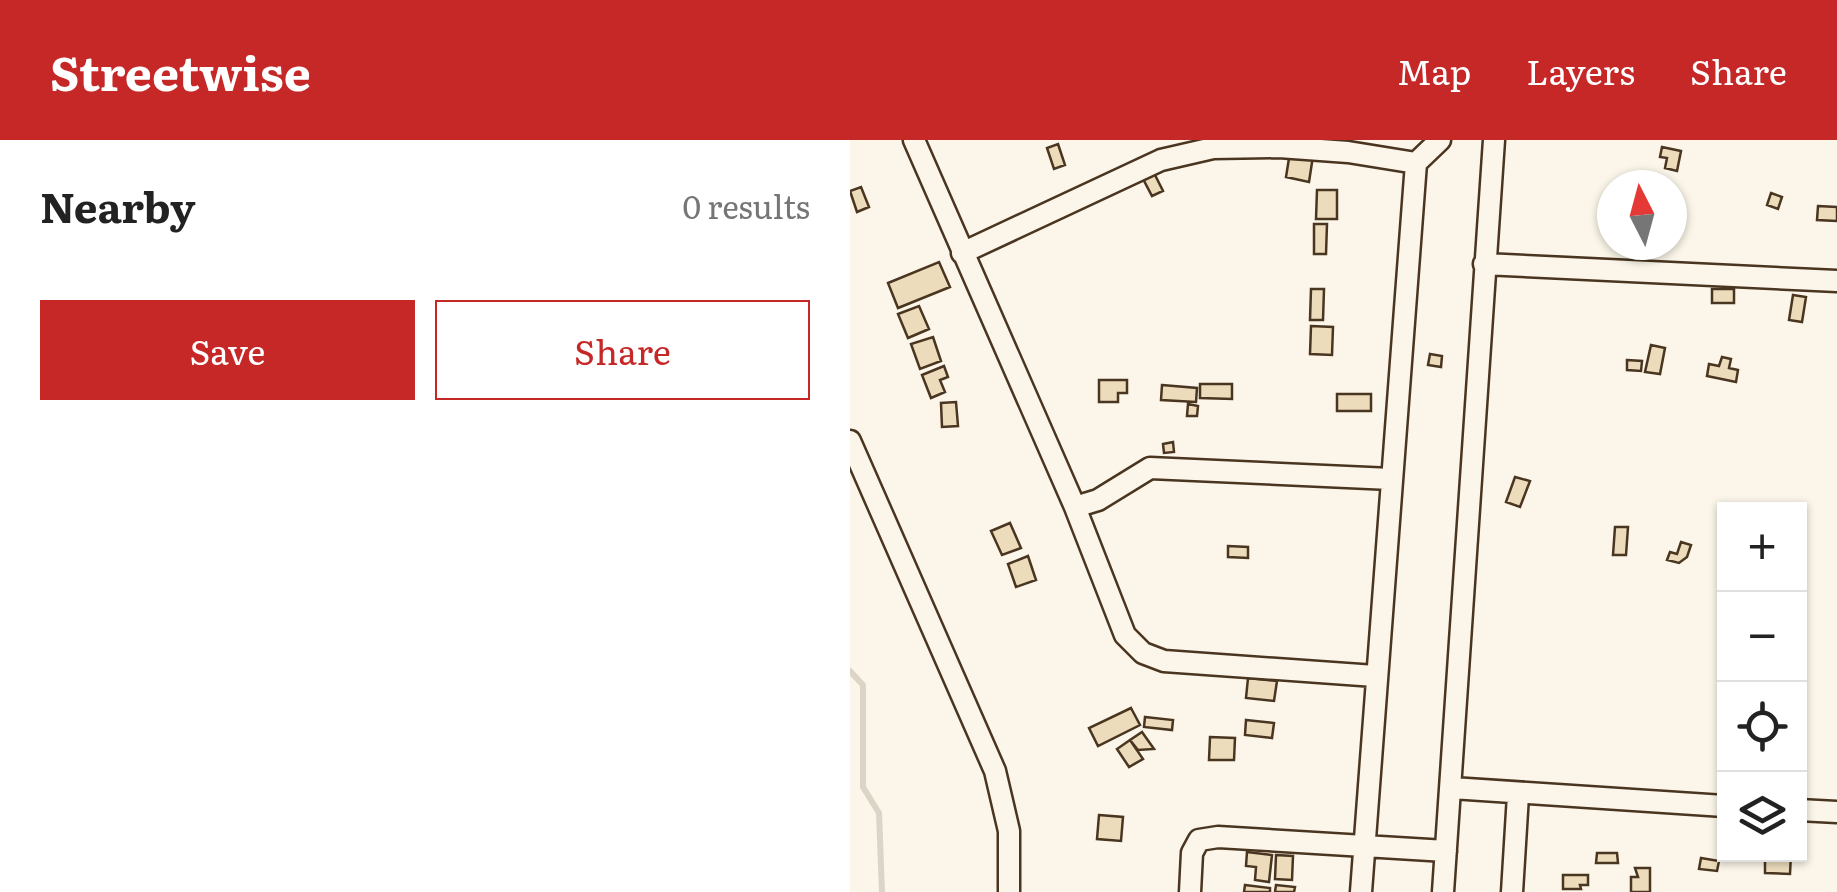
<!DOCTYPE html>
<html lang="en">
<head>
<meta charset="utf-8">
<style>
	body { margin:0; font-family:Literata,serif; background:#f6f6f6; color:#222 }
	.controls { position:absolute; right:30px; bottom:30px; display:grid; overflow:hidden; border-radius:0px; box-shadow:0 2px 8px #0004 }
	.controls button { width:90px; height:90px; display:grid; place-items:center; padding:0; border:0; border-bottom:2px solid #e0e0e0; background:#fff; color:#222; font:50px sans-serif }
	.compass { position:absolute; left:747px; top:30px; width:90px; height:90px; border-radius:50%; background:#fff; box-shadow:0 2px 8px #0004; rotate:354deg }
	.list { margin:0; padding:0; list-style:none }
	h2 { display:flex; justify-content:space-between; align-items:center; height:130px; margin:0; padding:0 40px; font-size:42px }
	h2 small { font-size:32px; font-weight:400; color:#767676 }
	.actions { display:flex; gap:20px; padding:30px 40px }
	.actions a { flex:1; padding:22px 0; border:2px solid #c62828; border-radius:0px; text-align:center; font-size:35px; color:#c62828 }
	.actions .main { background:#c62828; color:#fff }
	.icon { flex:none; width:55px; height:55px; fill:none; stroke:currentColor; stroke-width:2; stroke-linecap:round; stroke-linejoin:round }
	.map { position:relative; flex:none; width:987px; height:752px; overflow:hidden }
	header { display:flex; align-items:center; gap:60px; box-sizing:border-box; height:140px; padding:0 50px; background:#c62828; color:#fff }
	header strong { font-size:48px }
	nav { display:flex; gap:55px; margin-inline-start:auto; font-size:35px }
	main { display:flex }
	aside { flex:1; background:#fff }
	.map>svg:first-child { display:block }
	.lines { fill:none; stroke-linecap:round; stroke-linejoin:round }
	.stream { stroke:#dcd4c6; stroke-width:6 }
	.building { fill:#ecdcbc; stroke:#4a3520; stroke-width:2.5 }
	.minor-casing { stroke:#4a3520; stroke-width:25 }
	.minor { stroke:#fbf6e9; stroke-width:20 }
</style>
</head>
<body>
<header>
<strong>Streetwise</strong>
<nav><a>Map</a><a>Layers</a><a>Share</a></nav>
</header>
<main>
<aside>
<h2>Nearby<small>0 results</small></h2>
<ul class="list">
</ul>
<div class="actions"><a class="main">Save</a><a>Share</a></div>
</aside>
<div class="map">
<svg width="987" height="752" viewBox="0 0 987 752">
	<rect width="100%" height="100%" fill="#fbf6e9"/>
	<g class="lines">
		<path class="stream" d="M0,531L13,545V647L29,673L32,752"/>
	</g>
	<path class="building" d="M208,4L215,25L204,29L197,8Z
		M812,7L831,11L827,31L815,28L817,18L810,17Z
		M440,12L463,16L459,42L436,37Z
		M302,29L313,51L302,56L291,35Z
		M11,47L19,67L7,72L0,51Z
		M467,50H487V79H466Z
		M921,53L932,57L928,69L917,65Z
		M968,66L987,67V81L967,80Z
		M464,84H477L476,114H464Z
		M89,122L100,147L48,168L38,143Z
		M461,149H474L473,180H460Z
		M862,149H884V163H862Z
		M943,155L956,157L952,182L939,180Z
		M69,166L79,189L58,198L48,174Z
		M461,186L483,187L482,215L460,214Z
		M83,197L91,221L70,229L61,204Z
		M801,205L815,208L810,234L795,232Z
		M580,214L592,216L591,227L578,225Z
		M872,217L881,219L879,228L888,230L886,242L857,236L859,224L869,226Z
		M777,220L792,221L791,231L777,230Z
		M94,226L98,237L90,240L95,252L81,258L72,235Z
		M249,240H277V253H268V262H249Z
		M350,244H382V259L350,258Z
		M312,245L347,248L346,262L311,260Z
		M487,254H521V271H487Z
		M106,262L108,286L92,287L91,263Z
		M338,264L348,266L347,276H337Z
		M323,302L324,312L314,313L313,304Z
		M665,337L680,341L670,367L656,362Z
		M160,383L171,408L152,415L141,391Z
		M765,387H778L776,415H763Z
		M831,402L841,405L837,417L829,423L817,420L820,412L827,414Z
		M378,406L398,407V418L378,417Z
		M178,416L186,440L166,447L158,424Z
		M398,538L427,541L424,561L396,558Z
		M281,568L290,585L248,606L239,588Z
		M295,577L323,580L322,590L294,587Z
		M396,580L424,583L422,598L395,595Z
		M292,592L304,609L288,610L280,600Z
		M360,597L385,598L384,620H359Z
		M280,600L293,619L279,627L267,609Z
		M249,675L273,677L271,701L247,699Z
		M397,712L422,715L419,742L405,740L406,727L396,726Z
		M747,713H767L768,723H746Z
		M915,714H941L940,734L915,733Z
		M426,715L443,716L442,740L425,739Z
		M851,718L869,721L867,731L849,729Z
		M785,728H800V752H781V737H788Z
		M713,735H738V745H730L731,749H713Z
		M395,745L420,748V752H394Z
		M426,745L445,747L444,752H425Z"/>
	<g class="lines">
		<defs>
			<path id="minor" d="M64,0L225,367L275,495L293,513L314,521L525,536
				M112,113L311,20L363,8L429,7L498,12L566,23
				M634,124L987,141
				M0,301L145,631L159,691V752
				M225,367L248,360L300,328L541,339
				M602,648L874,666
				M949,670L987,672
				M340,752L342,713L349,700L368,697L596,711
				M511,752L566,23L590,0
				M593,752L644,0
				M662,752L668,655"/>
		</defs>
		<use href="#minor" class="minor-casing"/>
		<use href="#minor" class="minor"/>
	</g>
</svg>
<div class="controls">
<button>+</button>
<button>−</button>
<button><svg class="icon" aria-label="locate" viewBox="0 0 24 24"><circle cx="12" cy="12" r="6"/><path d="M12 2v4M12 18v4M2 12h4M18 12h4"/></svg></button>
<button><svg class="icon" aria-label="layers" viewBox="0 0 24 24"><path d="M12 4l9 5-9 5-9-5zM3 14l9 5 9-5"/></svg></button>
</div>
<svg class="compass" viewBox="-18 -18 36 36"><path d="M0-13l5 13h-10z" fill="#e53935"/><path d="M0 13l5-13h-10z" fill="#767676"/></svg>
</div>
</main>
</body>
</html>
